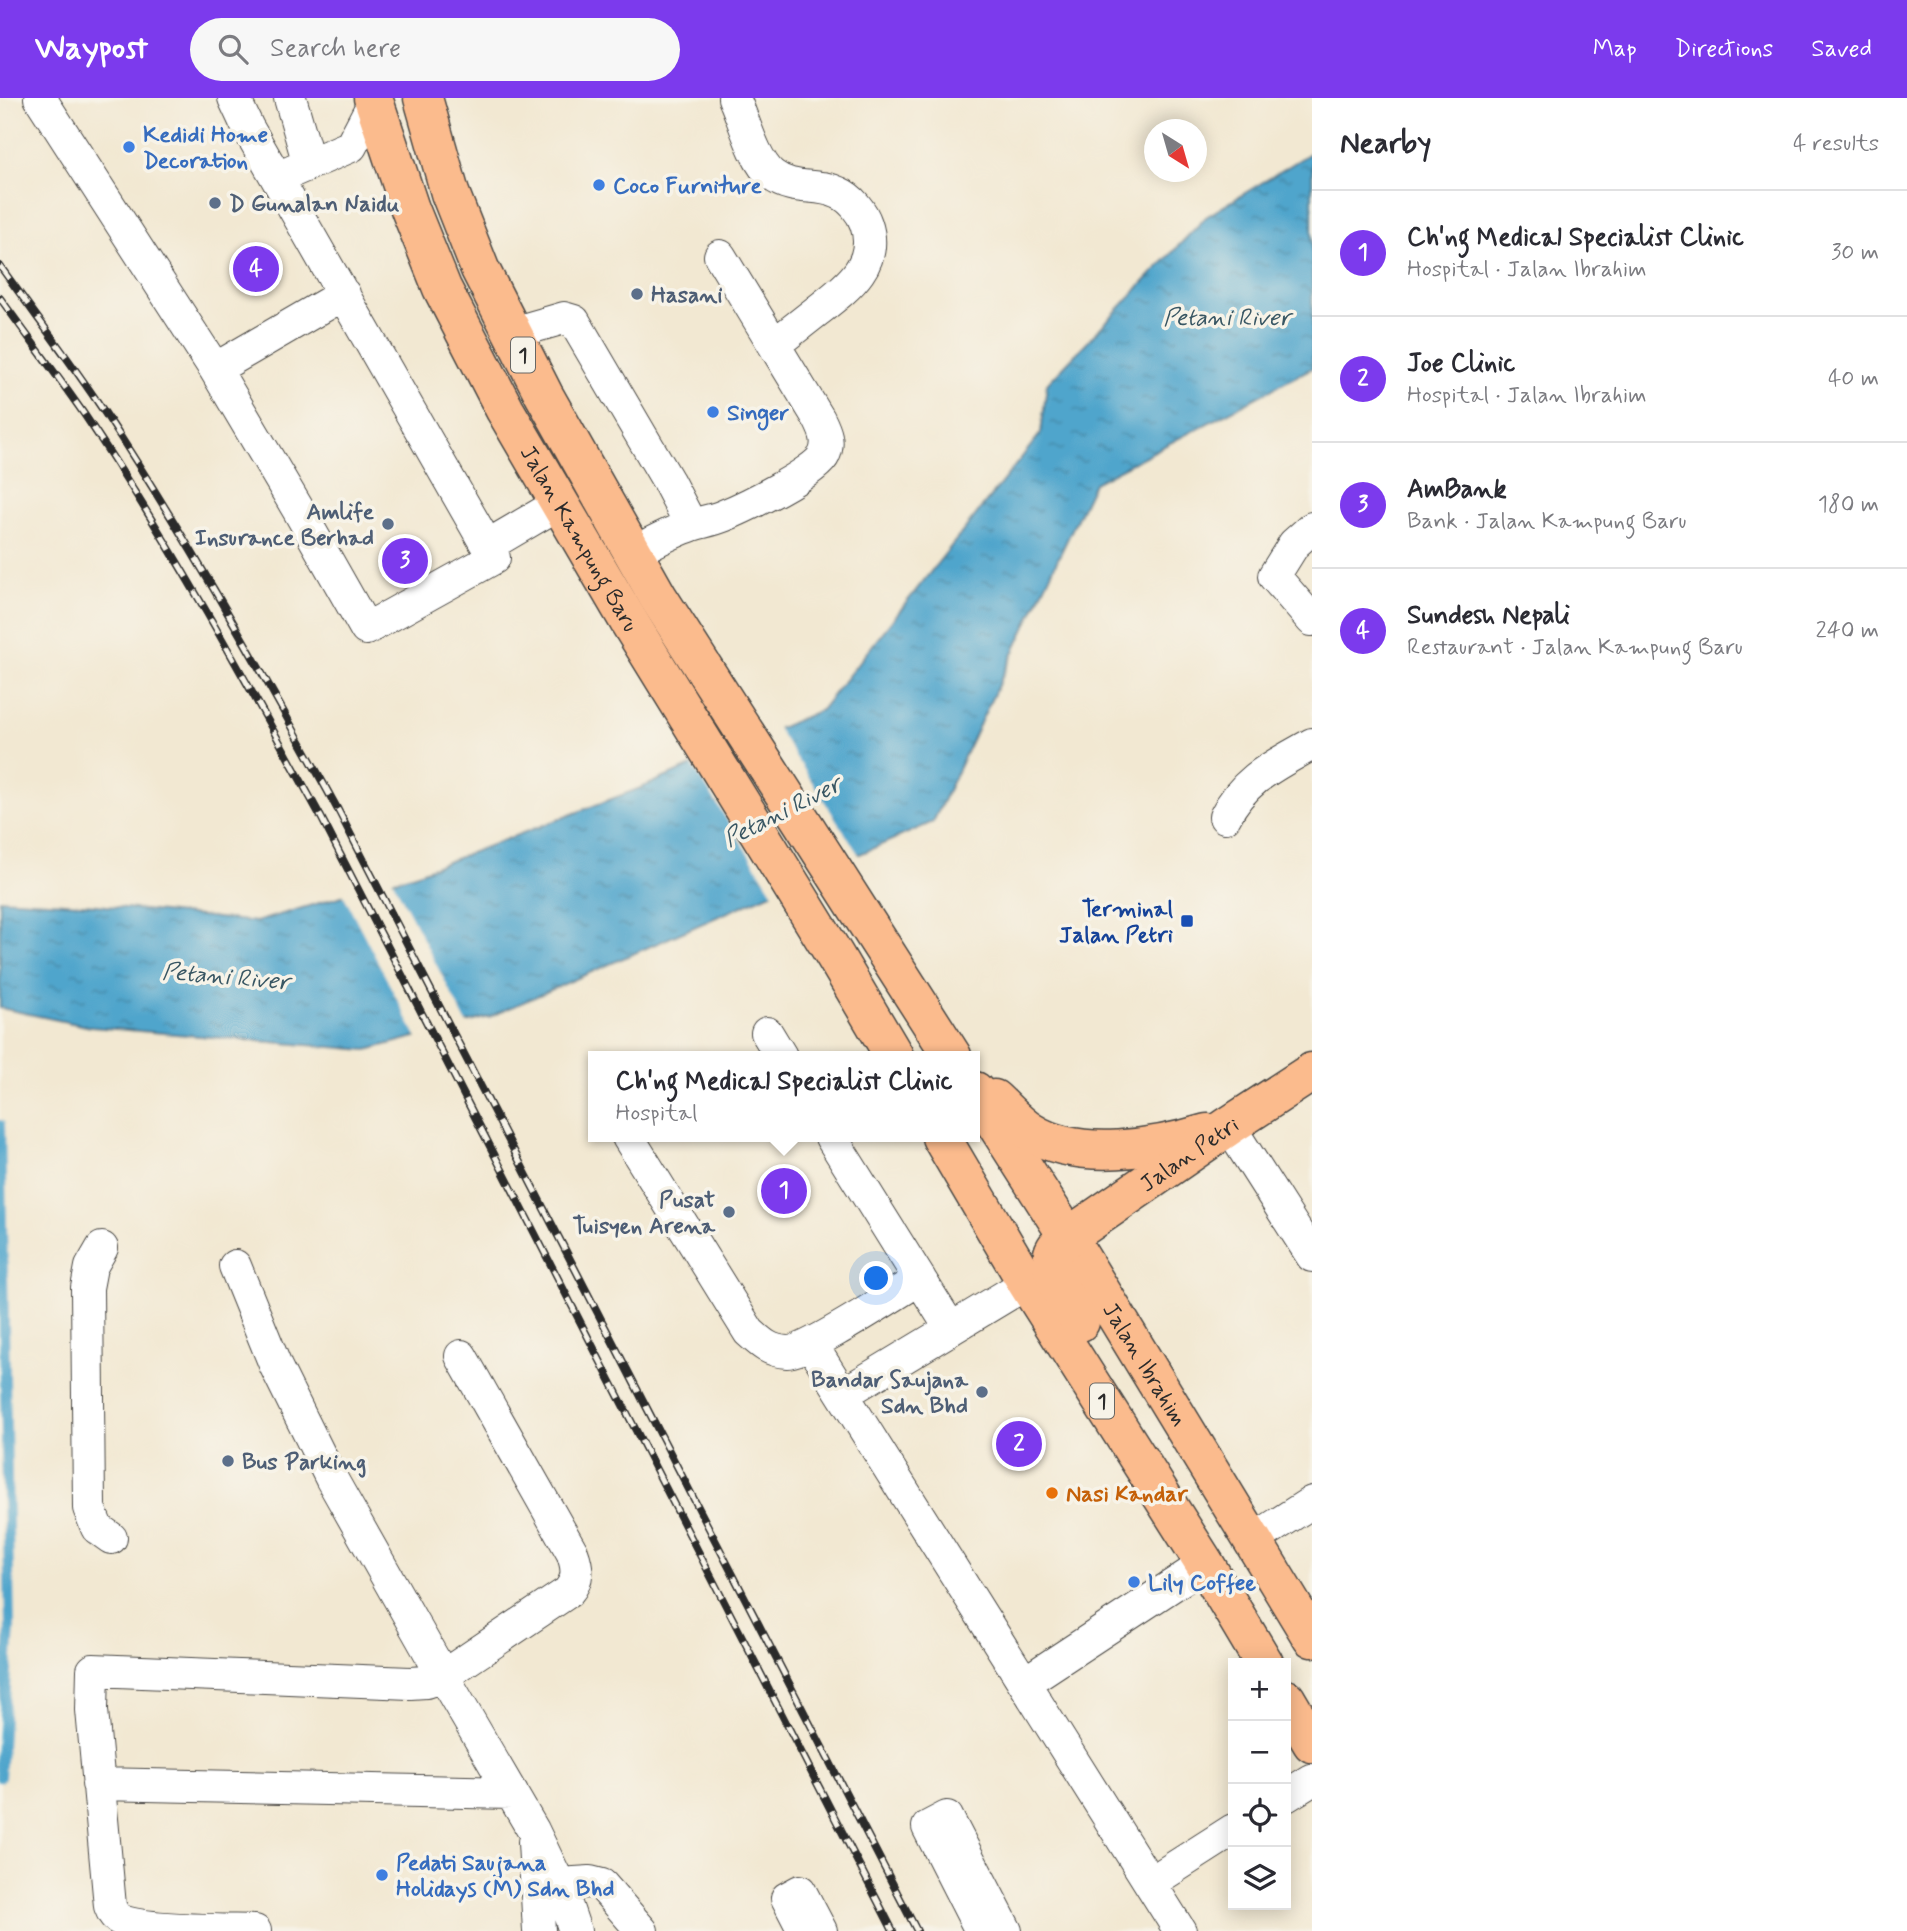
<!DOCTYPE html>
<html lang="en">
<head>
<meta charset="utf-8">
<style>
	body { margin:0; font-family:Mynerve,sans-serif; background:#f7f7f7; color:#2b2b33 }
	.controls { position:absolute; right:21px; bottom:21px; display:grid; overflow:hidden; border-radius:0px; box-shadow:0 4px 18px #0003 }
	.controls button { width:63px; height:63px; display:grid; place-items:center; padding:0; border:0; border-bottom:2px solid #e1e1e2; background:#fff; color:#2b2b33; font:35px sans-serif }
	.compass { position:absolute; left:1144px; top:21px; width:63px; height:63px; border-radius:50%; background:#fff; box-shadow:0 4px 18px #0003; rotate:143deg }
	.you { position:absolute; left:877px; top:1181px; width:24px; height:24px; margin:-18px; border:5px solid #fff; border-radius:50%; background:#1a73e8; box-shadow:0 0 0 10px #1a73e833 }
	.badge { display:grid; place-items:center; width:46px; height:46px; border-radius:50%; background:#7c3aed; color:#fff; font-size:23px; font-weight:700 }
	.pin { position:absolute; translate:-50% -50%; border:4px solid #fff; box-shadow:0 2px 7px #0006 }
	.popup { position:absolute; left:588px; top:953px; width:392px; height:91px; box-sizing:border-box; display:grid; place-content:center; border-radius:0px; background:#fff; filter:drop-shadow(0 2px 5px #0005); font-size:23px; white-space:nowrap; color:#7c7c81 }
	.popup b { font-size:26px; color:#2b2b33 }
	.popup::after { content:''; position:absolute; left:50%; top:100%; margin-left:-14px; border:14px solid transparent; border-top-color:#fff }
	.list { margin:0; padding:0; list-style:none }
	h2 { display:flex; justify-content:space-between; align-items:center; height:91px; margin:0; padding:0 28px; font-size:30px }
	h2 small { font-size:23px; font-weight:400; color:#7c7c81 }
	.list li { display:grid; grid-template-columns:46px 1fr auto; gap:21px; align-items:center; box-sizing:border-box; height:126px; padding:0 28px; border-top:2px solid #e1e1e2 }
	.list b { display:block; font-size:26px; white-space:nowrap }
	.list p { margin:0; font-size:23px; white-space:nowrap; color:#7c7c81 }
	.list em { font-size:23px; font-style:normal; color:#7c7c81 }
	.icon { flex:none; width:38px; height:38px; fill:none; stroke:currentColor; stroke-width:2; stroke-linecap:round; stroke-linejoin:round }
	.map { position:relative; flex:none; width:1312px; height:1833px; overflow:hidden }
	header { display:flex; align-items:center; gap:42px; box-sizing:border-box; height:98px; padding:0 35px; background:#7c3aed; color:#fff }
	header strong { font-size:33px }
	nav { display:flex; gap:38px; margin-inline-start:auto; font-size:24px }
	.search { width:490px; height:63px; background:#f7f7f7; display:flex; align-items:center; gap:18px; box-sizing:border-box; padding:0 24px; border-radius:38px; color:#7c7c81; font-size:26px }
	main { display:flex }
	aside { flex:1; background:#fff }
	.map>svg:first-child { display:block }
	.water { fill:url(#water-ripples); stroke:#3e687c; stroke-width:2 }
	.pier { fill:#f2e8d2 }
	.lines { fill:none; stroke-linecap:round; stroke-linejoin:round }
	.stream { stroke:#50a5cc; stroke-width:10 }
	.minor-casing { stroke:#494744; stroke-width:34 }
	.major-casing { stroke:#494744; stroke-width:41 }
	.minor { stroke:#fff; stroke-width:32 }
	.major { stroke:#fbbb8d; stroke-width:38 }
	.rail-casing { stroke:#2b2b2b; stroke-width:8 }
	.rail { stroke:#f7f3e8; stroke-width:5; stroke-dasharray:16; stroke-linecap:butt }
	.shop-dot { fill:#3f7fe0; stroke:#f7f3e8; stroke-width:2.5 }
	.service-dot { fill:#5c6f8a; stroke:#f7f3e8; stroke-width:2.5 }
	.transit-dot { fill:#1a4fb4; stroke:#f7f3e8; stroke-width:2.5 }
	.food-dot { fill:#e8710a; stroke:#f7f3e8; stroke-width:2.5 }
	.labels { text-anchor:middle; stroke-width:7; stroke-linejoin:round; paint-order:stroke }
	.shield { fill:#f7f3e8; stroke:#686764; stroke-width:2 }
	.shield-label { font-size:21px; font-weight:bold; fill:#2b2b2b }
	.shop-label { font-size:23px; font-weight:bold; fill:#366cbe; stroke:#f7f3e8; text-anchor:start }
	.service-label { font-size:23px; font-weight:bold; fill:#4e5e75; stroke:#f7f3e8; text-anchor:start }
	.street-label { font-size:23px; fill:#2b2b2b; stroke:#f7f3e8 }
	.transit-label { font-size:23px; font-weight:bold; fill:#164399; stroke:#f7f3e8; text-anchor:end }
	.food-label { font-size:23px; font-weight:bold; fill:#c56008; stroke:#f7f3e8; text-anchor:start }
	.water-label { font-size:24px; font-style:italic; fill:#385663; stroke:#f7f3e8 }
</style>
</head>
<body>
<header>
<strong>Waypost</strong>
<div class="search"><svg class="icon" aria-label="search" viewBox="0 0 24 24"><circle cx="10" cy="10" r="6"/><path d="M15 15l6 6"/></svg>Search here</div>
<nav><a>Map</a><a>Directions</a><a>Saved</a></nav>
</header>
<main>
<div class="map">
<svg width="1312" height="1833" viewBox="0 0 1312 1833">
	<defs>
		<pattern id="water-ripples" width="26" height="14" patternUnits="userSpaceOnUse" patternTransform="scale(1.75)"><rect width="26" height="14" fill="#50a5cc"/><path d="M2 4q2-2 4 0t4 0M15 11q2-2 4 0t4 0" fill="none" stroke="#4387a6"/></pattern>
	</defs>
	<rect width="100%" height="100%" fill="#f7f3e8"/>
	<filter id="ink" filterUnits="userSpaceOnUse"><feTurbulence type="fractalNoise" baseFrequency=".0143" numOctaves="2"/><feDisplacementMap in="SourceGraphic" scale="14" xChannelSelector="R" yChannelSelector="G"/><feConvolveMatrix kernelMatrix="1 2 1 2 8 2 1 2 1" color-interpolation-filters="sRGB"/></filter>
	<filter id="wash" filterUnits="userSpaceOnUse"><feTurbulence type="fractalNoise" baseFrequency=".00686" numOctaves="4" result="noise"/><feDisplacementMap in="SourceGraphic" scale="28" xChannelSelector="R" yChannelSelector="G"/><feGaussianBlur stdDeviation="1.57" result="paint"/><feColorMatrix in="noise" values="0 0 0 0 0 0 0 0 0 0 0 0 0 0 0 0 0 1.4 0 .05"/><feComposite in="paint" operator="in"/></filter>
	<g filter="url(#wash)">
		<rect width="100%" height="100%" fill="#f2e8d2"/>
		<path class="water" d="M1312,54V270L1094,385L933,724L489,919L367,952L91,929L0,910V801L97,807L256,824L418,775L643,689L821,612L1041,335L1047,286L1206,119Z"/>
		<path class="pier" d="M776,628L861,760L775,798L691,665Z
			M391,779L468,928L418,942L342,794Z"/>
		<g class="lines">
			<path class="stream" d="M0,1027L10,1528L0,1679"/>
		</g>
	</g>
	<g filter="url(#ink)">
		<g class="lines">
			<defs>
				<path id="minor" d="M40,0L215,271L299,413L366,531L494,460L248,30L234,0
					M290,0L309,66
					M734,0C744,22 754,62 772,77C794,94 816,84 839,95C851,100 862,114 866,126C880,167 845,191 817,213C803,224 789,235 775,246
					M277,80L351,48L374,4
					M512,235L564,220L574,223L668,383L691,427
					M215,271L344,196
					M1312,430L1294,446L1274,478L1312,522
					M487,448L560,405
					M632,455C652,445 671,434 692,427C702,424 713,422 723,418C743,410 817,374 824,357C830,344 825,333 819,321L720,158
					M1225,719C1244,680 1276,667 1312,646
					M767,935L781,958
					M1229,1028L1312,1158
					M628,1039L749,1234C761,1245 769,1253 787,1254C808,1254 896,1195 920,1181
					M831,1039L951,1231
					M102,1150L91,1169L87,1190L89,1410L97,1430L111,1440
					M235,1168L276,1269L331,1380L443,1578L533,1732L559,1786L575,1833
					M811,1246L1180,1833
					M843,1296L1027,1185
					M1253,1442L1312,1404
					M1024,1585L1205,1466
					M98,1686L512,1695
					M1286,1698L1312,1682
					M534,1744L539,1833
					M1150,1785L1233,1732
					M559,1786L590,1784L602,1787L642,1833
					M255,1833C228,1832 138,1833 119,1821C114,1818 112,1813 110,1808L92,1612L93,1572L410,1585L426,1584L443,1578L568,1494C579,1481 578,1470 572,1454L461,1258
					M804,1833L787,1800L800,1793L821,1833
					M981,1833L928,1729L947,1719L1006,1833"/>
				<g id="major">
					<path id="s1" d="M373,0L410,111L442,190L505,312L628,522L835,858L894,958"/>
					<path d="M423,0L450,95L480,171L544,297L658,499L952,958"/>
					<path id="s2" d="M975,993L1068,1139L1312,1540"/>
					<path d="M994,1001C1006,1012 1018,1026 1031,1034C1078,1064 1157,1050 1207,1035"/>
					<path d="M941,1039L1027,1185L1205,1466L1264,1565"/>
					<path id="s3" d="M1080,1224C1070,1207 1043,1171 1055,1151C1058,1146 1065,1142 1068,1139L1229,1028L1312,974"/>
					<path d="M1286,1601L1312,1645"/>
				</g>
			</defs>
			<use href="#minor" class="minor-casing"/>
			<use href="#major" class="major-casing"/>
			<use href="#minor" class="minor"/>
			<use href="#major" class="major"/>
			<defs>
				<path id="rail" d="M0,168C35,217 72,265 105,315C189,443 264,577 338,712L917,1833
					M0,200C28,239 57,277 84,316C171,445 246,583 321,719L893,1833"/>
			</defs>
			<use href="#rail" class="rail-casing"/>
			<use href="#rail" class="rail"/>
		</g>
	</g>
	<g class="shop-dot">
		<circle cx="129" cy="49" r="7"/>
		<circle cx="599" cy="87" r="7"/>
		<circle cx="713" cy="314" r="7"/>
		<circle cx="1134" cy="1484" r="7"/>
		<circle cx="382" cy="1777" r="7"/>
	</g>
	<g class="service-dot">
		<circle cx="215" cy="105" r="7"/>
		<circle cx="637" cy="196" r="7"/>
		<circle cx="388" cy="426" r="7"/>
		<circle cx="729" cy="1114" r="7"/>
		<circle cx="982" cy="1294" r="7"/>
		<circle cx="228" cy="1363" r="7"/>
	</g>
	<rect class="transit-dot" x="1180" y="816" width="14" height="14" rx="3.5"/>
	<circle class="food-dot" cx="1052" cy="1395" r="7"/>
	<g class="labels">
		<g class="shield">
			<rect x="511" y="239.5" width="24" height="35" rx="5"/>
			<rect x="1090" y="1285.5" width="24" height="35" rx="5"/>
		</g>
		<g class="shield-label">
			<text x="523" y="264">1</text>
			<text x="1102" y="1310">1</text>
		</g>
		<g class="shop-label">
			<text x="143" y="44">Kedidi Home<tspan x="143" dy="26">Decoration</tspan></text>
			<text x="613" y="95">Coco Furniture</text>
			<text x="727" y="322">Singer</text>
			<text x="1148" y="1492">Lily Coffee</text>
			<text x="396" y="1772">Pedati Saujana<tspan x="396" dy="26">Holidays (M) Sdn Bhd</tspan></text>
		</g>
		<g class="service-label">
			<text x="229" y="113">D Gunalan Naidu</text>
			<text x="651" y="204">Hasani</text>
			<text x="374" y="421" text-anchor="end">Amlife<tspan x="374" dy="26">Insurance Berhad</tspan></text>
			<text x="715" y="1109" text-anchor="end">Pusat<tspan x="715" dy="26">Tuisyen Arena</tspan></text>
			<text x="968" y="1289" text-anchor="end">Bandar Saujana<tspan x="968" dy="26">Sdn Bhd</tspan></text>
			<text x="242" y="1371">Bus Parking</text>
		</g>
		<g class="street-label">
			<text dy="8" stroke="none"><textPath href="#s1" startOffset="488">Jalan Kampung Baru</textPath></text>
			<text dy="8" stroke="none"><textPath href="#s3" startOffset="245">Jalan Petri</textPath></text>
			<text dy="8" stroke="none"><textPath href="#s2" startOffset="322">Jalan Ibrahim</textPath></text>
		</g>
		<g class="transit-label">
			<text x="1173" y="818">Terminal<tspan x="1173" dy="26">Jalan Petri</tspan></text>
		</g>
		<g class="food-label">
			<text x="1066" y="1403">Nasi Kandar</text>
		</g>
		<g class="water-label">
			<text x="1227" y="227">Petani River</text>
			<text transform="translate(782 713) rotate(-27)" y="8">Petani River</text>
			<text transform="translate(226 878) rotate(5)" y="8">Petani River</text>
		</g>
	</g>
</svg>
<div class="controls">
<button>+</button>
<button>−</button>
<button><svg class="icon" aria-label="locate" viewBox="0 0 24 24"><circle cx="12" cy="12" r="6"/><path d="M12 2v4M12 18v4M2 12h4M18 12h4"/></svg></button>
<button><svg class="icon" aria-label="layers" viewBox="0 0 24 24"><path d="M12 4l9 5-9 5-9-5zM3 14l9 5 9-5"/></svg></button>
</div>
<svg class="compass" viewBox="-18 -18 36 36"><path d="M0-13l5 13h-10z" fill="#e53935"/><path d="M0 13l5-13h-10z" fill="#7c7c81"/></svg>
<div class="you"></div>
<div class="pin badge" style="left:784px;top:1093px">1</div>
<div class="popup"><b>Ch'ng Medical Specialist Clinic</b>Hospital</div>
<div class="pin badge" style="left:1019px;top:1346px">2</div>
<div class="pin badge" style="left:405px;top:463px">3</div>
<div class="pin badge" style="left:256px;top:171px">4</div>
</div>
<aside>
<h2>Nearby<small>4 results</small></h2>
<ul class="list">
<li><span class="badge">1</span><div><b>Ch'ng Medical Specialist Clinic</b><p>Hospital · Jalan Ibrahim</p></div><em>30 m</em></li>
<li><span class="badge">2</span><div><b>Joe Clinic</b><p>Hospital · Jalan Ibrahim</p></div><em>40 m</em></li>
<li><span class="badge">3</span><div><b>AmBank</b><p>Bank · Jalan Kampung Baru</p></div><em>180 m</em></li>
<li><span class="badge">4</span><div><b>Sundesh Nepali</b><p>Restaurant · Jalan Kampung Baru</p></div><em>240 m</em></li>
</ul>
</aside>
</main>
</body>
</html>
